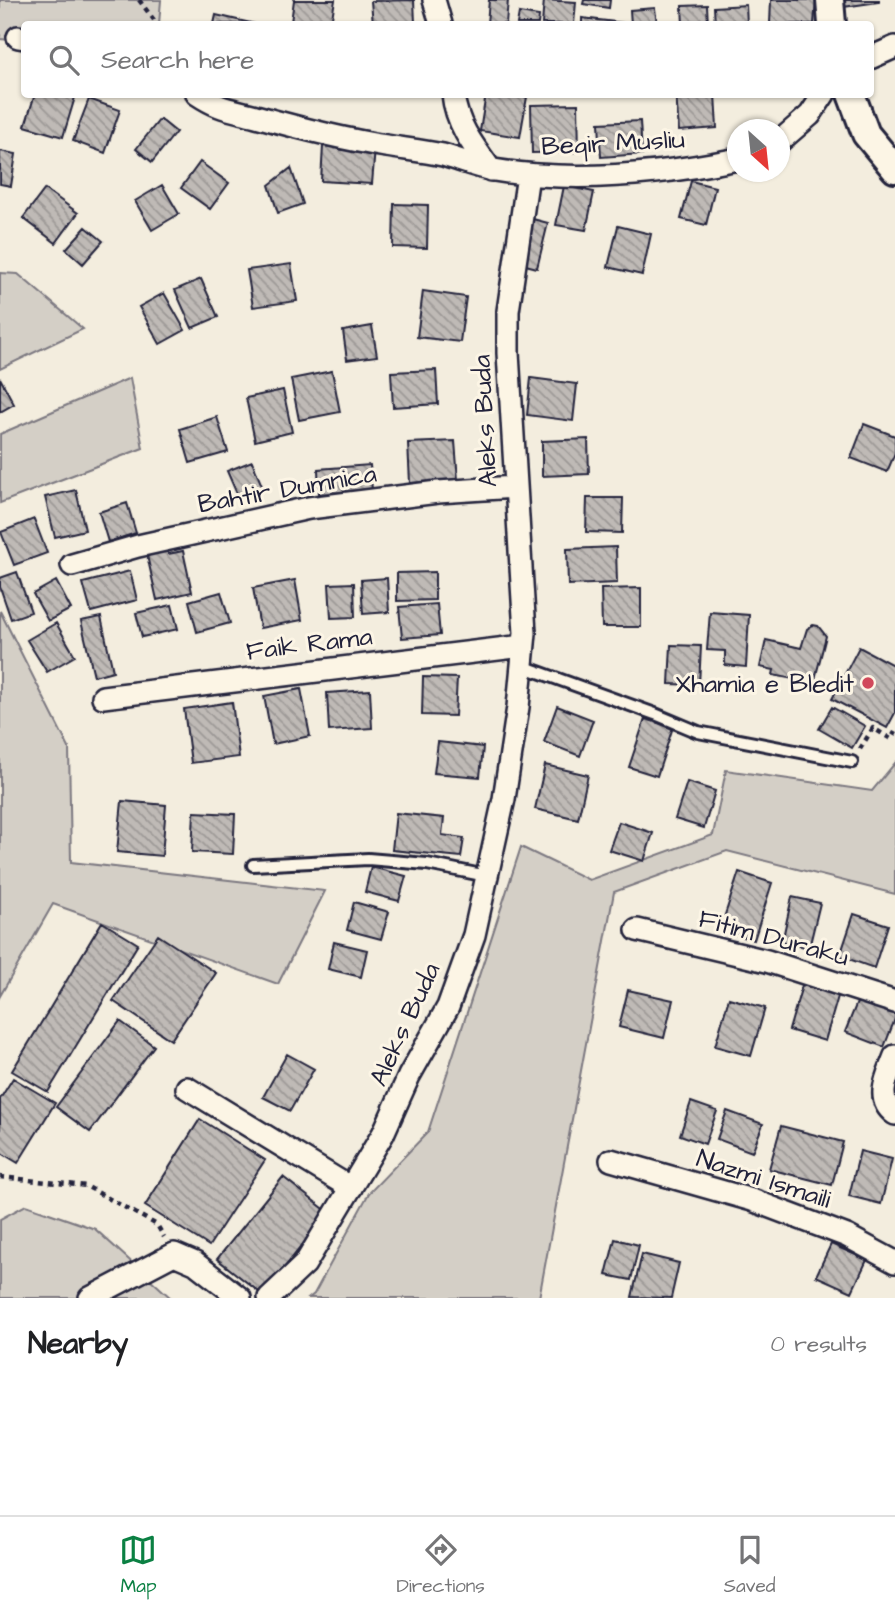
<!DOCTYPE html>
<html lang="en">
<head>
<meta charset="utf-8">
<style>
	body { margin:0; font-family:"Architects Daughter",sans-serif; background:#f2f2f2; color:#202124 }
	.compass { position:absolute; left:727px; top:119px; width:63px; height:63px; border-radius:50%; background:#fff; box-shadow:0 2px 5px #0004; rotate:153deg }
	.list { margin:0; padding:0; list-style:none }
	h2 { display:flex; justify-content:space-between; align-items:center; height:91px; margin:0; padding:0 28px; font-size:30px }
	h2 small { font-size:23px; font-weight:400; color:#757577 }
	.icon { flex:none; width:38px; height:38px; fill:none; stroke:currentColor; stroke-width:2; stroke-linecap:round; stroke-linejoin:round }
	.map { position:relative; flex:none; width:895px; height:1298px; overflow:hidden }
	.search { position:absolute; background:#fff; box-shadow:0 2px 5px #0004; left:21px; right:21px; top:21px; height:77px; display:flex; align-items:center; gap:18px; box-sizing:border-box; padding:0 24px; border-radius:7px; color:#757577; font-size:26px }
	.sheet { height:217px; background:#fff }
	nav { display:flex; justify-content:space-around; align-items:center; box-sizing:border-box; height:98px; border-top:2px solid #e0e0e0; background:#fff; font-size:19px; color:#757577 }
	nav a { display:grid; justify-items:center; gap:4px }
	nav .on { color:#0b8043 }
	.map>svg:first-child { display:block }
	.green { fill:#d4cfc6; stroke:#7b7880; stroke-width:2 }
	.building { fill:url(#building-back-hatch); stroke:#22223b; stroke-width:2 }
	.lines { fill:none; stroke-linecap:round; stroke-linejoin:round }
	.service-casing { stroke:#22223b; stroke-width:16 }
	.minor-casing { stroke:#22223b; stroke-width:26 }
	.tertiary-casing { stroke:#22223b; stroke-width:32 }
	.path { stroke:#22223b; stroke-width:4.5; stroke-dasharray:5 5; stroke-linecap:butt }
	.service { stroke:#fcf5e5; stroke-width:10 }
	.minor { stroke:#fcf5e5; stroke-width:21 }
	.tertiary { stroke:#fcf5e5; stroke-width:26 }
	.poi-dot { fill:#d1495b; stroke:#fcf5e5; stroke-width:2.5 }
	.labels { text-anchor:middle; stroke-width:6; stroke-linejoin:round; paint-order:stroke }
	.street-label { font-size:26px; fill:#22223b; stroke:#fcf5e5 }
	.poi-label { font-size:26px; fill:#22223b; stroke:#fcf5e5; text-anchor:end }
</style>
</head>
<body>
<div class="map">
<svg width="895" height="1298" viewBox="0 0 895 1298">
	<defs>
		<pattern id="building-back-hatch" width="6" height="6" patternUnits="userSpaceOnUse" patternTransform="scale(1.75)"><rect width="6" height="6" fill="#bfbab6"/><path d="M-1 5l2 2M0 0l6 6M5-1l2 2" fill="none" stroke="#9b9795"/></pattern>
	</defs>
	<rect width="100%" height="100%" fill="#f3edde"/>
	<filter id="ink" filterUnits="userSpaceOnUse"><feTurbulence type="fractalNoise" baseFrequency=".0143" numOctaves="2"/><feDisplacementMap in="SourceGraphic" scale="14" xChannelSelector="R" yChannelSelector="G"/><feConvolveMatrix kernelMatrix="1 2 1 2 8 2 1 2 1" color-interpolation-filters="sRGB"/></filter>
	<g filter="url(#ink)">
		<path class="green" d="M0,0H161L159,24H24V41L0,39Z
			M0,273L18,274L83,329L0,369Z
			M130,378L143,448L0,503V434Z
			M0,611L69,748L71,862L325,891L278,984L53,904L0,996Z
			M895,763V894L727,851L614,892L539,1298H309L314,1294L369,1193L428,1132L521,847L589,880L713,835L726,770L872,791Z
			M26,1205L95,1229L171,1298H0V1219Z"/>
		<path class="building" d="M294,0H335L331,24L291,22Z
			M414,0L415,23L373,24L371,1Z
			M489,0H508L506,24H487Z
			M544,0L576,2L574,24H542Z
			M584,0H610L609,8L583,4Z
			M771,0H816L814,24H770Z
			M842,0H879V2L843,7Z
			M707,5L708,24H683L682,6Z
			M746,5L747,24H715L714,7Z
			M655,8L657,24H631L630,10Z
			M519,13L539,16L538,24H517Z
			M216,15L255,24H214Z
			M582,18L623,23V24H582Z
			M35,94H76L63,137L25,126Z
			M486,94L527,97L520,137L480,131Z
			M676,94H715L717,128L679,131Z
			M89,99L120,110L105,153L73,141Z
			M578,104L579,152L532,153L531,105Z
			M160,119L176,132L152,162L136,149Z
			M640,121L642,154L601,157L599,123Z
			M323,146L375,148L372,184L321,181Z
			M0,151L16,154L11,186L0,184Z
			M200,162L229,183L210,209L181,188Z
			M291,168L303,204L278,213L269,185Z
			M691,181L715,187L706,225L681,219Z
			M162,185L179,214L152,230L135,201Z
			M564,186L594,192L586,230L556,225Z
			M45,189L78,213L56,243L23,218Z
			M394,204L428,205L427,248L393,247Z
			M529,218L548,223L537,268L518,263Z
			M618,226L651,234L642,275L608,267Z
			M86,227L103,241L83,264L66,249Z
			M291,264L297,301L253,307L247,270Z
			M201,279L218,317L192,328L175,290Z
			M423,291L466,297L460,342L417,337Z
			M164,293L185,330L160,344L139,307Z
			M372,326L377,356L347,360L343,331Z
			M436,370L438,404L393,407L391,372Z
			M332,371L340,412L299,420L291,379Z
			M0,378L14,404L0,412Z
			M531,378L577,384L573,421L527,415Z
			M283,390L292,432L255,441L246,398Z
			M217,417L228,452L190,463L180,429Z
			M864,424L895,436V453L887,472L851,458Z
			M588,439L589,474L542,476V441Z
			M455,441L458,480L410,483L408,443Z
			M252,461L264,491L240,501L227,471Z
			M370,465L372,490L319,494L318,469Z
			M76,490L85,530L55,537L45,497Z
			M587,498H623L622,533L586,532Z
			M127,503L136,533L108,542L99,512Z
			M34,519L47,553L14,565L1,532Z
			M167,546L168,554L183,551L192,592L157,600L146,551Z
			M616,547L617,583L568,585L567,549Z
			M130,571L137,600L91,612L83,583Z
			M17,572L31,612L11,619L0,587V578Z
			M435,572V600L397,601V573Z
			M387,578L389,612L363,614L361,580Z
			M295,580L302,620L260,628L253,588Z
			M56,581L71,609L48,621L33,594Z
			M354,583L355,617L331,618L329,584Z
			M641,588V627H602L601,589Z
			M221,592L230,623L197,632L189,601Z
			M437,604L440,635L402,638L399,607Z
			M172,605L178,629L142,637L136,613Z
			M710,612L749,615L746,667L725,665V651L707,650Z
			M101,617L113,671L94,676L81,621Z
			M56,623L75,656L47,672L27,640Z
			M813,625L818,626L826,636L814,683L773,675L774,670L760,667L766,640L801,648L807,629Z
			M671,645L701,646L699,685L669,684Z
			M859,647L895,666V713L887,728L832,699Z
			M423,677L457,678L455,716L422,715Z
			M301,689L310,736L273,744L264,696Z
			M370,690L372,728L329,731L327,693Z
			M232,702L239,757L191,763L184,709Z
			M557,706L593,720L580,756L544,742Z
			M832,707L865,726L852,748L819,729Z
			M645,719L673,727L657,776L629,767Z
			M438,742L483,747L480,777L434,773Z
			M545,765L588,775L578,819L535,809Z
			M687,782L715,791L704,828L675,819Z
			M122,801L166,805L162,856L117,852Z
			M194,812L235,814L233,854L192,852Z
			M396,813L444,818L442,835L464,838L461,857L392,850Z
			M619,822L653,833L644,861L609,850Z
			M371,867L406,876L399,901L365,892Z
			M739,872L772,883L754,940L720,930Z
			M792,897L820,903L809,948L782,942Z
			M354,902L389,912L381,939L347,930Z
			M854,914L888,925L874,968L840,956Z
			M102,922L138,944L48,1092L12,1071Z
			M158,935L216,973L171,1040L113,1001Z
			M334,942L367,950L361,977L328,969Z
			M803,982L839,993L825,1041L789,1030Z
			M628,990L673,1000L664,1038L619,1027Z
			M860,995L895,1008V1019L884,1047L845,1032Z
			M729,998L765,1008L751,1056L715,1046Z
			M120,1021L154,1046L90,1132L56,1107Z
			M287,1054L314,1069L290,1111L263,1097Z
			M13,1078L55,1103L18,1163L0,1152V1099Z
			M691,1102L717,1111L705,1144L680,1135Z
			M727,1111L763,1124L752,1152L717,1139Z
			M200,1119L265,1160L209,1246L145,1206Z
			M781,1126L843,1142L832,1185L769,1169Z
			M860,1151L892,1159L881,1204L849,1196Z
			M283,1177L328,1212L263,1295L217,1259Z
			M615,1239L639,1245L631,1280L606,1275Z
			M831,1244L867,1260L852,1292L816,1276Z
			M642,1254L679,1263L671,1298L632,1297Z"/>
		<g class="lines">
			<defs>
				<path id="service" d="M522,666L655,714L698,732L852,762
					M253,865L368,859L427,864L487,876"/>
				<path id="minor" d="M434,0L441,24
					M18,37L24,38
					M870,58L895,47
					M197,94C221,110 231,109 256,116C299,128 341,139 386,146C405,149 425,151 443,155C460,160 477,167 494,170C574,183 659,175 738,159
					M453,94C456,124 474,147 491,170
					M780,141L810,115L824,94
					M72,565L138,546L309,508L438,492L515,487
					M103,697L523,646
					M637,930L767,961L895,1002
					M895,1056C888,1075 874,1099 895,1114
					M187,1088L351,1188
					M611,1160L752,1200L847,1236L895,1262
					M90,1298L174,1254L195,1263L240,1298
					M269,1298L305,1264L383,1134L409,1076L448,1007L474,935L504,799L518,707L525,633L508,353V311L528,175"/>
				<path id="tertiary" d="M830,0L832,24
					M851,94L866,134L895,169"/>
			</defs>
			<use href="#service" class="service-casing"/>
			<use href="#minor" class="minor-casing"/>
			<use href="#tertiary" class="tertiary-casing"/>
			<path class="path" d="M139,0L157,24
				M860,749L873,728L891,739L895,732
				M0,1177L86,1186L157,1225L164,1237"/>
			<use href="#service" class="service"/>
			<use href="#minor" class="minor"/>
			<use href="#tertiary" class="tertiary"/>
		</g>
	</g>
	<circle class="poi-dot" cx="868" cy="683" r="7"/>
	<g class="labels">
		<g class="street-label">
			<text transform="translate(613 142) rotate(-3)" y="9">Beqir Musliu</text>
			<text transform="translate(484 421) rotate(-93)" y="9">Aleks Buda</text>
			<text transform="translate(287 488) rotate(-10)" y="9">Bahtir Dumnica</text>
			<text transform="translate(309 643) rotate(-7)" y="9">Faik Rama</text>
			<text transform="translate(774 937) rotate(15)" y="9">Fitim Duraku</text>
			<text transform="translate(404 1024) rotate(-65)" y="9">Aleks Buda</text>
			<text transform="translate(764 1178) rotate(18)" y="9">Nazmi Ismaili</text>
		</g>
		<g class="poi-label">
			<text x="854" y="692">Xhamia e Bledit</text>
		</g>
	</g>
</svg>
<svg class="compass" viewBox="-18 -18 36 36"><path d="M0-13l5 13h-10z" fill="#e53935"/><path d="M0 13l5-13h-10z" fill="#757577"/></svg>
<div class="search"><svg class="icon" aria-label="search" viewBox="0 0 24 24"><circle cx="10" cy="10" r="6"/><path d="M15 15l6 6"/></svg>Search here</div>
</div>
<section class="sheet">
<h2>Nearby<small>0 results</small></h2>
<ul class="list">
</ul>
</section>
<nav>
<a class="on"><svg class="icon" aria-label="map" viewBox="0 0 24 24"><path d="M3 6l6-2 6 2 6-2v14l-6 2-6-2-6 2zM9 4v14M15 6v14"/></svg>Map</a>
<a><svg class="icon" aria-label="directions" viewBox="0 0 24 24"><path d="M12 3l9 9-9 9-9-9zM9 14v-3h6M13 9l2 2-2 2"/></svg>Directions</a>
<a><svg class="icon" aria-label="saved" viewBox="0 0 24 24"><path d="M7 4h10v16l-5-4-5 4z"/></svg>Saved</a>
</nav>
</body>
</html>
